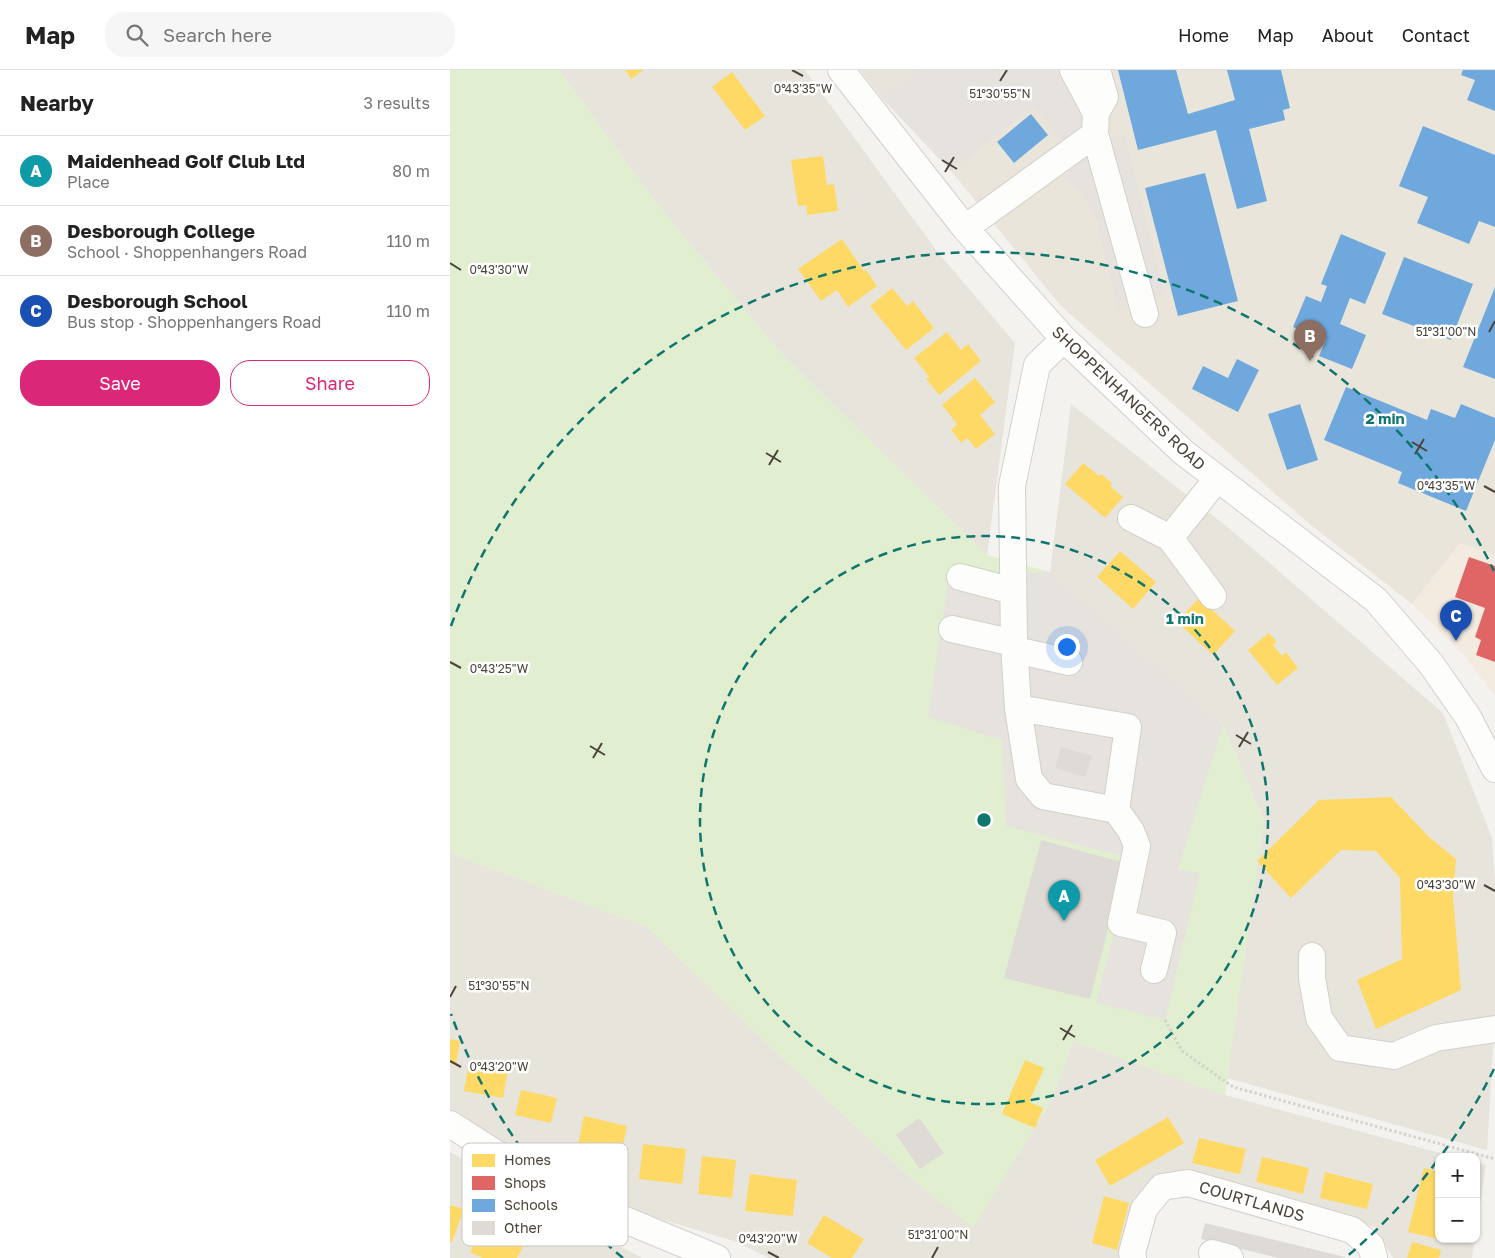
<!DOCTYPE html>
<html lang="en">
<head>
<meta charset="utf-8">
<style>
	body { margin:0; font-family:"Golos Text",sans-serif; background:#f6f6f6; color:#222 }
	.controls { position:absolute; right:15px; bottom:15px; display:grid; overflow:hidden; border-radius:10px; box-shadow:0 1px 4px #0004 }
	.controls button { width:45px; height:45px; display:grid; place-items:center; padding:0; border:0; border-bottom:1px solid #e0e0e0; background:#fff; color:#222; font:25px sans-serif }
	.you { position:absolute; left:616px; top:576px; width:18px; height:18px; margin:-12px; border:4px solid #fff; border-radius:50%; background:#1a73e8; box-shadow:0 0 0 8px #1a73e833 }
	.badge { display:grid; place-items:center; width:32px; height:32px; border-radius:50%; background:#db2777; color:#fff; font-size:16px; font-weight:700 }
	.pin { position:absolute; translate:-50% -41px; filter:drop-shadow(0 1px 2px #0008) }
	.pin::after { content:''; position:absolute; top:26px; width:18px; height:15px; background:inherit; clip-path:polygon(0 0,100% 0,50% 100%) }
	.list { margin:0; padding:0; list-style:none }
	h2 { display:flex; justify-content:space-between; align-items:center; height:65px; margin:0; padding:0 20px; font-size:21px }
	h2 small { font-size:16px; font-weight:400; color:#767676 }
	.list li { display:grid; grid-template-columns:32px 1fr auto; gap:15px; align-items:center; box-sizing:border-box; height:70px; padding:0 20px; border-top:1px solid #e0e0e0 }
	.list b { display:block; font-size:19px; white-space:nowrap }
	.list p { margin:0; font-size:16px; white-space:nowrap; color:#767676 }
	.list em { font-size:16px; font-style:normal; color:#767676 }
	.actions { display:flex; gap:10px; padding:15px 20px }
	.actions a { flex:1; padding:11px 0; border:1px solid #db2777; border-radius:20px; text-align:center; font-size:18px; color:#db2777 }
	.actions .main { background:#db2777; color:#fff }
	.icon { flex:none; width:28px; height:28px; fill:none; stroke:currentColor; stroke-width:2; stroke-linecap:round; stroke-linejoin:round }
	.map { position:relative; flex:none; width:1045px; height:1188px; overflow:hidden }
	header { display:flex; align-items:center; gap:30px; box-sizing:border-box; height:70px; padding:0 25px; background:#fff; border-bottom:1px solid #e0e0e0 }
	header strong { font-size:24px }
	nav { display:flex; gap:28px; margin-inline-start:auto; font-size:18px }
	.search { width:350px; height:45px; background:#f6f6f6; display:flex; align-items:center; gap:12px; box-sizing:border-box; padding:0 18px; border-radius:20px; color:#767676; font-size:19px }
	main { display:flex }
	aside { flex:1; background:#fff }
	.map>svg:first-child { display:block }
	.residential { fill:#e7e4dc }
	.commercial { fill:#f3ebdf }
	.education { fill:#eae5da }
	.green { fill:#e1eecf }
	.parking { fill:#e6e3df }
	.homes { fill:#ffd966 }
	.shops { fill:#e06666 }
	.schools { fill:#6fa8dc }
	.building { fill:#dedbd6 }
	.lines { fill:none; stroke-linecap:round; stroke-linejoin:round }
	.minor-casing { stroke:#d2d0cb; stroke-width:28 }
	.path { stroke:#d3d2cc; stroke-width:3; stroke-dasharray:2.5 2.5; stroke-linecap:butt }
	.minor { stroke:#fdfdfc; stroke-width:26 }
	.ticks { fill:none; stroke:#4b4439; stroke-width:2 }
	.ring { fill:none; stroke:#0f766e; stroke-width:2.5; stroke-dasharray:9 6 }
	.labels { text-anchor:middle; stroke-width:5; stroke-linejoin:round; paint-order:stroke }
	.street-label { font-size:16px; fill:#4b4439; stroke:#fff }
	.key { fill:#fff; stroke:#c9c7c4; stroke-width:1 }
	.key-label { font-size:14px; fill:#4b4439 }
	.ticks-label { font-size:12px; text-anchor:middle; fill:#4b4439; stroke:#fff; stroke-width:5; stroke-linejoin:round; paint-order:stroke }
	.centre { fill:#0f766e; stroke:#fff; stroke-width:2.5 }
	.ring-label { font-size:15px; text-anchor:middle; font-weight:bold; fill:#0f766e; stroke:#fff; stroke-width:5; stroke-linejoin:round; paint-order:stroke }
</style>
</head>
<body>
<header>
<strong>Map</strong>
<div class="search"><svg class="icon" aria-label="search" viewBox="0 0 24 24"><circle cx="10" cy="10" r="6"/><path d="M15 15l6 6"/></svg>Search here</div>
<nav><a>Home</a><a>Map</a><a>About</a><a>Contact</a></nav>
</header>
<main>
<aside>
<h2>Nearby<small>3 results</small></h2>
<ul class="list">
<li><span class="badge" style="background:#0f9aa8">A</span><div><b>Maidenhead Golf Club Ltd</b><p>Place</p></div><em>80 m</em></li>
<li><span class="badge" style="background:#8d6e63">B</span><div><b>Desborough College</b><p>School · Shoppenhangers Road</p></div><em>110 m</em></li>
<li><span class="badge" style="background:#1a4fb4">C</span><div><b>Desborough School</b><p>Bus stop · Shoppenhangers Road</p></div><em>110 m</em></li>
</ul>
<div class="actions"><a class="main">Save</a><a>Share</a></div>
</aside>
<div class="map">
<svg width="1045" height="1188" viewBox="0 0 1045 1188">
	<rect width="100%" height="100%" fill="#f4f2ee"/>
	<path class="residential" d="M109,0H355L486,180L565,273L537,485L336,289L206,133Z
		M410,0H468L431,27Z
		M621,334L780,459L993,643L1042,768L1045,811V945L1037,1080L777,1008L814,750L773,655L600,502Z
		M0,783L197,857L322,978L461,1108L523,1157L601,1031L623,971L775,1025L1005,1087H989V1169H1025L1022,1188H943L924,1157L722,1101L688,1125L675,1188H319L284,1171L173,1138L115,1114L0,1043Z
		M0,1082L102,1139L192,1188H0Z
		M1026,1092L1036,1095L1026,1161Z"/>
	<path class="commercial" d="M1010,473L1045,485V626L1013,584L962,534Z"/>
	<path class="education" d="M468,0H1045V485L1010,473L962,534L862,456L611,236L501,101L431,27Z"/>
	<path class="green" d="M0,0H109L206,133L336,289L537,485L600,502L773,655L814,750L775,1025L623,971L601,1031L523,1158L461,1108L322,978L197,857L0,783Z"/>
	<path class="parking" d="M468,0H640L646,20L619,79L583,37L501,101L431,27Z
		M663,66H675L715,225L668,239L644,140L613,106Z
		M600,502L773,655L728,799L750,803L715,950L646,933L683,789L556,756L552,670L478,647L499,506Z"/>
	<path class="homes" d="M175,0H194L181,9Z
		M282,2L315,46L295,60L262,17Z
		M373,86L377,115L384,114L388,141L357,145L356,135L348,136L341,90Z
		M392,169L414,201L416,200L427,216L398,237L387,220L371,231L348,199Z
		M442,218L457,236L463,231L484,258L456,280L420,236Z
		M497,262L511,280L518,274L531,291L489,325L476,309L479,307L464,288Z
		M525,308L545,332L530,345L545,364L526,379L517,368L511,373L501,360L507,354L492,335Z
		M633,393L649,406L651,404L662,413L660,416L673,427L655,448L615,414Z
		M670,481L706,512L683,539L647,507Z
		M749,528L785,561L763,585L727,552Z
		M819,563L827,572L823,575L832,586L836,582L848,598L827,615L798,580Z
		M941,727L980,768L1006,789L1003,826L1011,920L926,959L907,910L952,889L950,808L926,781L891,780L841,828L807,791L869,730Z
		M0,969L10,971L6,994L0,993Z
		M575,990L594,998L579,1032L593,1038L585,1058L552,1044Z
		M19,993L58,1000L53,1028L14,1021Z
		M71,1020L107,1028L101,1053L65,1045Z
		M134,1046L177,1056L170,1089L127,1079Z
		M718,1047L734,1073L660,1116L645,1090Z
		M749,1068L796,1079L790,1104L742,1093Z
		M193,1074L236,1079L232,1114L189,1109Z
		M252,1086L286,1090L282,1128L248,1124Z
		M812,1087L859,1098L853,1124L806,1112Z
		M974,1098L989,1102L988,1169L958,1162Z
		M875,1102L923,1114L917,1139L870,1128Z
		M300,1104L347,1110L343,1146L295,1141Z
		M654,1126L679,1133L667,1180L642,1173Z
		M0,1135L14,1139L2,1172H0Z
		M374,1145L414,1169L402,1188H382L357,1173Z
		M34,1155L74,1175L67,1188H32L20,1182Z
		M962,1172L991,1180L989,1188H957Z"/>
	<path class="shops" d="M1019,487L1045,496V592L1026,585L1031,570L1025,567L1035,538L1005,527Z"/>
	<path class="schools" d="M668,0H726L738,44L785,30L777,0H831L840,38L833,40L835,50L799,59L817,131L787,139L766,60L688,80Z
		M1013,0H1045V41L1017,30L1025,10L1011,5Z
		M581,44L598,65L564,93L547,72Z
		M973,56L1045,85V157L1029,151L1019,174L967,153L978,127L949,116Z
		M755,103L788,231L728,246L695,118Z
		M891,164L936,183L915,234L900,228L890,254L916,265L902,299L869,286L876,270L843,257L856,226L871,232L877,216L871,214Z
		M954,187L1023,214L1001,270L932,244Z
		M1045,217V309L1013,297Z
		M787,289L809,300L788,342L742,319L753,296L778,308Z
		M896,317L977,350L981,339L1005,348L1011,334L1045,348V370L1016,441L948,413L952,402L874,370Z
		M850,334L868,390L837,400L818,344Z"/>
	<path class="building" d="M611,677L642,686L635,707L605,698Z
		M591,770L675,793L640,929L554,908Z
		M469,1048L494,1083L470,1099L446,1065Z
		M755,1153L895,1187V1188H828L751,1169Z"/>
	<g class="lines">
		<defs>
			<path id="minor" d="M391,0L515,158L614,269L733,382L926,530L981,594L1018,647L1045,699
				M623,0L646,43L645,64
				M646,43L655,27L647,0
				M515,158L645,64L695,244
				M681,448L720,468L763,526
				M720,468L767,409
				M510,507L563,521
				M502,559L564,573
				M565,580L619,592
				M568,638L678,657L666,740L593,726L579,709L568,638L564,573L562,416L587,295L614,269
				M666,740L681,761L687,776L671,853L713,863L704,900
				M862,886V908L869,948L890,978L944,986L986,968L1045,959
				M0,1054L103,1120L267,1188
				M762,1183L780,1188
				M683,1188L682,1183L694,1139L712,1117L738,1113L902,1160L921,1176L924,1188"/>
		</defs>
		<use href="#minor" class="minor-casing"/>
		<path class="path" d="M715,950L732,981L783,1017L1045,1089"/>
		<use href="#minor" class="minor"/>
	</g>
	<path class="ticks" d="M342,0L353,6M550,11L557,0M492,90L507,99M495,102L504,87M0,193L11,200M1039,262L1045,251M962,372L977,381M316,383L331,392M965,384L974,369M319,395L328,380M1034,416L1045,422M0,592L11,598M786,665L801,674M140,676L155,685M789,677L798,662M143,688L152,673M1034,815L1045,821M0,927L6,916M610,958L625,967M613,970L622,955M0,991L11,997M318,1182L329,1188M482,1188L488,1177"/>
	<g class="ring">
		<circle cx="534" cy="750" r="284"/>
		<path d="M1044 999A567 567 0 0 1 993 1083M987 1091A567 567 0 0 1 895 1188M173 1188A567 567 0 0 1 1 944M1 556A567 567 0 0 1 1044 501"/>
	</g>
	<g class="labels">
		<g class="street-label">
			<text transform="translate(679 328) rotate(43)" y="6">SHOPPENHANGERS ROAD</text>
			<text transform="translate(802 1131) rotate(16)" y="6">COURTLANDS</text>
		</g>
	</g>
	<rect x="12" y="1073" width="166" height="103" rx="8" class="key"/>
	<rect x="22" y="1084" width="23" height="13" fill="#ffd966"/>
	<rect x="22" y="1106" width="23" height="14" fill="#e06666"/>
	<rect x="22" y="1129" width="23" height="13" fill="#6fa8dc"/>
	<rect x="22" y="1151" width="23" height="14" fill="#dedbd6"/>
	<g class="key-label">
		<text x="54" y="1095">Homes</text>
		<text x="54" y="1118">Shops</text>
		<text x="54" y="1140">Schools</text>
		<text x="54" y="1163">Other</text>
	</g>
	<g class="ticks-label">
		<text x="353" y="23">0°43'35"W</text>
		<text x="550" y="28">51°30'55"N</text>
		<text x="49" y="204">0°43'30"W</text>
		<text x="996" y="266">51°31'00"N</text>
		<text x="996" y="420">0°43'35"W</text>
		<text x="49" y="603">0°43'25"W</text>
		<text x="996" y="819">0°43'30"W</text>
		<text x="49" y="920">51°30'55"N</text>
		<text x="49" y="1001">0°43'20"W</text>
		<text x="488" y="1169">51°31'00"N</text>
		<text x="318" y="1173">0°43'20"W</text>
	</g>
	<circle cx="534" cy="750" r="8" class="centre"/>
	<g class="ring-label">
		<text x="935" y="354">2 min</text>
		<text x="735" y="554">1 min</text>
	</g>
</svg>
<div class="controls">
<button>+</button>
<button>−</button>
</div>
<div class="you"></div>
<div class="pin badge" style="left:614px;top:851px;background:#0f9aa8">A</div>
<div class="pin badge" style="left:860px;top:291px;background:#8d6e63">B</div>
<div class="pin badge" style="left:1006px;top:571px;background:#1a4fb4">C</div>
</div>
</main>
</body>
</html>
